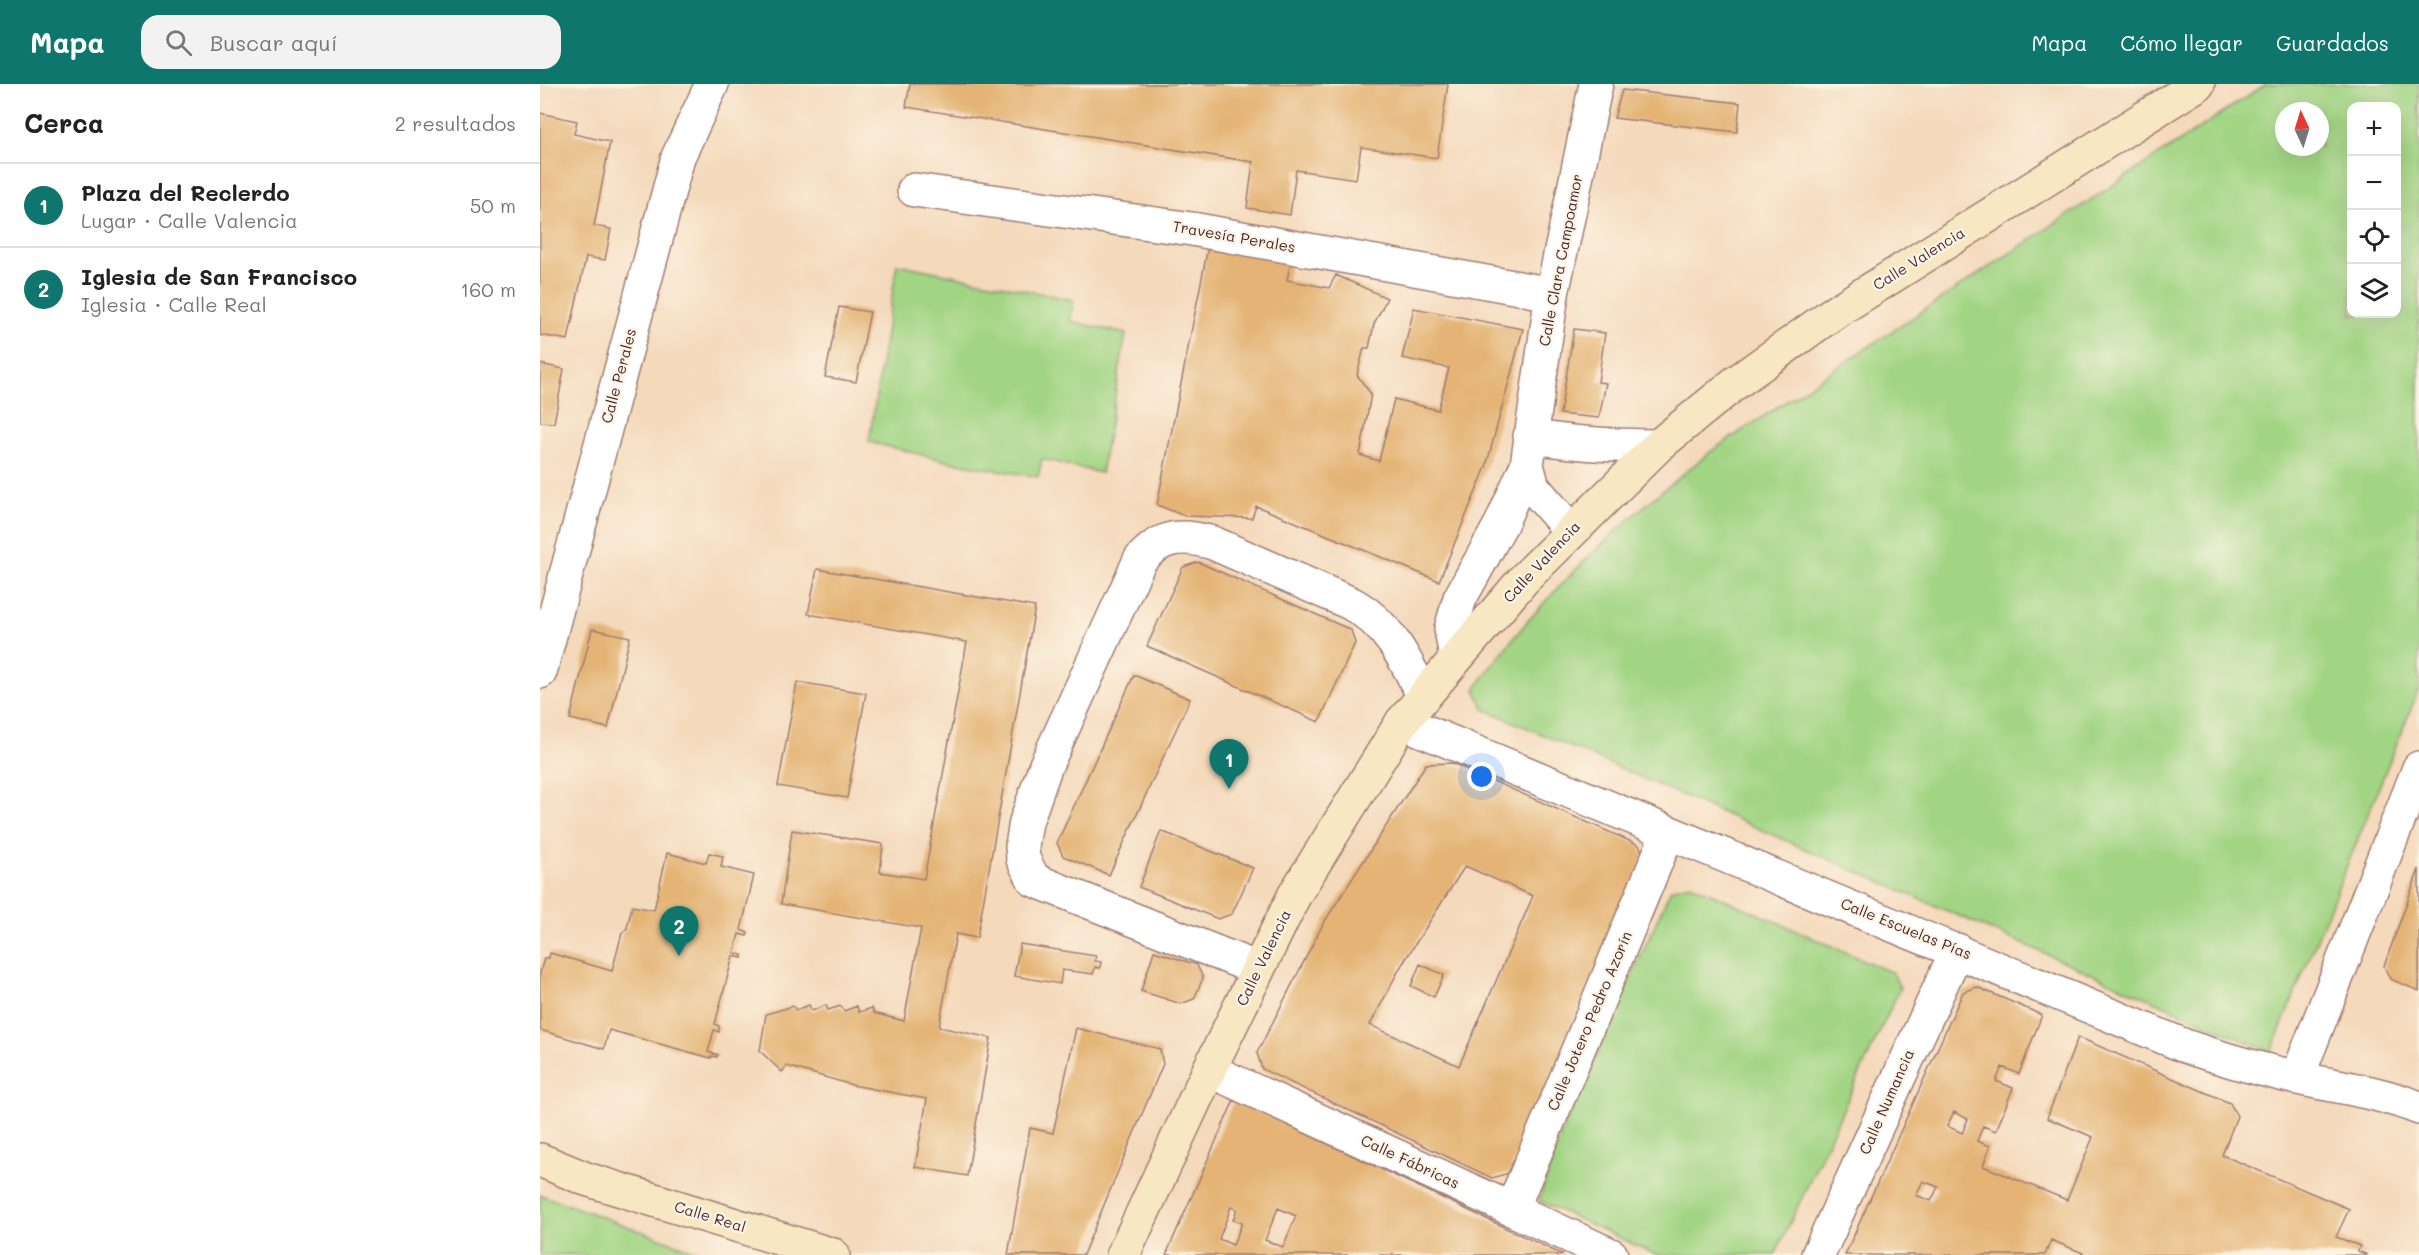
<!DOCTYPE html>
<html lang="es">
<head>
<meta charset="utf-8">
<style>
	body { margin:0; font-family:Mali,sans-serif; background:#f2f2f2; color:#222 }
	.controls { position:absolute; right:18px; top:18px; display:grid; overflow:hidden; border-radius:12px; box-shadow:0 6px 24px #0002 }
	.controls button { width:54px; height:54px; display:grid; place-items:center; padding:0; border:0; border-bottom:2px solid #e0e0e0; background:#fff; color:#222; font:30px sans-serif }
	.compass { position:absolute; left:1735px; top:18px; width:54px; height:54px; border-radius:50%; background:#fff; box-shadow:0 6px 24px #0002; rotate:356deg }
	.you { position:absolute; left:942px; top:693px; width:21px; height:21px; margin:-15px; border:4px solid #fff; border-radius:50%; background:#1a73e8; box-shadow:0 0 0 9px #1a73e833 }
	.badge { display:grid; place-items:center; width:39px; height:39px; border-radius:50%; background:#0f766e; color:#fff; font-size:20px; font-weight:700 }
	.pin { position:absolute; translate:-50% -50px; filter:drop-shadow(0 2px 3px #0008) }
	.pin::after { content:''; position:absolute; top:32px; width:21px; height:18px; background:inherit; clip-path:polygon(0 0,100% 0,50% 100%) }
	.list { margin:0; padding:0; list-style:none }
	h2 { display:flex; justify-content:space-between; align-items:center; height:78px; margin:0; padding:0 24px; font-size:26px }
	h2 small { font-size:20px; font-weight:400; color:#767676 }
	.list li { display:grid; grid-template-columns:39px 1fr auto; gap:18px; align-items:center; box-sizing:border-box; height:84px; padding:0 24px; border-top:2px solid #e0e0e0 }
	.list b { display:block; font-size:22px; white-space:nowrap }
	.list p { margin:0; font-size:20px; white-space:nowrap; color:#767676 }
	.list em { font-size:20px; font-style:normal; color:#767676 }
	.icon { flex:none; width:33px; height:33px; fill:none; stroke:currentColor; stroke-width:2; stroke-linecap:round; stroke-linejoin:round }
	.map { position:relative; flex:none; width:1879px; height:1171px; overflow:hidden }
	header { display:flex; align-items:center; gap:36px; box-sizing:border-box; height:84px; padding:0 30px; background:#0f766e; color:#fff }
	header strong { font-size:28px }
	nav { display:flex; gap:33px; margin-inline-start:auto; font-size:21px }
	.search { width:420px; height:54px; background:#f2f2f2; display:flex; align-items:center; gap:15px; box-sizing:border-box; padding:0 21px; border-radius:18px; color:#767676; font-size:22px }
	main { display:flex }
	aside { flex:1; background:#fff }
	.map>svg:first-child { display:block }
	.green { fill:#a1d483; stroke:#767a57; stroke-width:1.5; fill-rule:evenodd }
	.building { fill:#e4b374; fill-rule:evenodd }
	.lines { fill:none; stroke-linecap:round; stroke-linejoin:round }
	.street-casing { stroke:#9f7c73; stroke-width:36 }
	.secondary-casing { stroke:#9f7c73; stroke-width:36 }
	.street { stroke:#fff; stroke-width:33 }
	.secondary { stroke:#f8e7c3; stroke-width:33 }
	.labels { text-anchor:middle; stroke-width:4.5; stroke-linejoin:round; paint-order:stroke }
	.street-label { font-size:15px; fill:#4a1f2b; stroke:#fcf5e5 }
</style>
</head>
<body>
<header>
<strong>Mapa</strong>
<div class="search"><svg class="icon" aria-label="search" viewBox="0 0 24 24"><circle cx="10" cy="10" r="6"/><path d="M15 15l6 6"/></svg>Buscar aquí</div>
<nav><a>Mapa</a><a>Cómo llegar</a><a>Guardados</a></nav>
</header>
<main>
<aside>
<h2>Cerca<small>2 resultados</small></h2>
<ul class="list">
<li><span class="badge">1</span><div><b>Plaza del Reclerdo</b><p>Lugar · Calle Valencia</p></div><em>50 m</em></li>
<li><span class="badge">2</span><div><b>Iglesia de San Francisco</b><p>Iglesia · Calle Real</p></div><em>160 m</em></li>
</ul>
</aside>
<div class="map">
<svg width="1879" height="1171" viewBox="0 0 1879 1171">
	<rect width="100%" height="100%" fill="#fcf5e5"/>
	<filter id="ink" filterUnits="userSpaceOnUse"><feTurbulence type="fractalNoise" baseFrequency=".0167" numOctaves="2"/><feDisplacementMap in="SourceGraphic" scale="12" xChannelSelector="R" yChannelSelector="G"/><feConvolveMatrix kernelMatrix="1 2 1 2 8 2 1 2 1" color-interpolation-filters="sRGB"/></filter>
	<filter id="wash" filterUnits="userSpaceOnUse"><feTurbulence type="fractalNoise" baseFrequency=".008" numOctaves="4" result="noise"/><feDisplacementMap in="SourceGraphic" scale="24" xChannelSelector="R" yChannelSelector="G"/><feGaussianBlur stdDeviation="1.35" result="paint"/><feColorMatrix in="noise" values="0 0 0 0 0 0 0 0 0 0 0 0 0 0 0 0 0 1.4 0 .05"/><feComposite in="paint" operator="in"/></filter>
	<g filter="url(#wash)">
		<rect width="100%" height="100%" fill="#f4d9bb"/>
		<path class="green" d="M1726,0H1879V605L1731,968L944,625L935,605C1000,511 1084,436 1174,365ZM1856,22V230H1812V22ZM1744,27H1780V63H1744Z
			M357,180L534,216L530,237L586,250L561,389L502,375L498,393L411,378L329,358Z
			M1150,800L1353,889L1360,904L1235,1171H1117L999,1117L1021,1050L1131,805Z
			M0,1111L4,1112L167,1171H0Z"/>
		<g id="blocks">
			<path class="building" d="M370,0H908L897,74L821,63L816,95L756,86L750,131L707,124L713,78L366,23Z
				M1082,6L1200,19L1197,48L1074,34Z
				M0,29L37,37L34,50L70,58L54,142L71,145L65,176L46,173L28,256L0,251Z
				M668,163L751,176L747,196L789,204L796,191L847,214L834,240L829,264H824L817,291L831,310L820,371L839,377L854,315L898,326L909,284L862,274L874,224L983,245L946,383L899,497L716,422L712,434L645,432L617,421Z
				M299,223L330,228L316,298L285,293Z
				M1034,245L1065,249L1058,298L1066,299L1059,334L1020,330Z
				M0,280L24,285L14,339L0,338Z
				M658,478L811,546L815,559L779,638L607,562L643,483Z
				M277,485L495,523L437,854L416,850L399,943L451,954L427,1092L375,1083L387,1015L312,1001L247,982L242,988L220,967L226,930L253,922L256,926L269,921L272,927L286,921L288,926L301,922L304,927L317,922L319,928L332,924L334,929L364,937L381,844L241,820L252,746L343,760L340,788L384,795L427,558L268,530Z
				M52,545L90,553L68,644L30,635Z
				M594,591L650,615L569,791L523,772L517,759Z
				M257,598L326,609L307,714L238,702Z
				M912,679L1099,761L1104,772L969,1089L952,1094L722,985L717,969L783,840L886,680ZM925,782L993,812L919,982L830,941L860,884Z
				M621,747L713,784L692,830L678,835L599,803Z
				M127,769L166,779L169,769L183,772L181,783L214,791L201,846L208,849L207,852L199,850L194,869L202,871V874L193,872L175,940L179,942V948L174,946L168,968L178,971L177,973L171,972V974L69,946L64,965L0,946V889L4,874H9L10,869L72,887L82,849L87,844L92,822L114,826Z
				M1879,785V907L1850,895L1844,882Z
				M480,860L556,872L555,877L561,878L560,884L555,883L553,890L522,886L520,900L474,892Z
				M614,867L657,881L663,894L654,915L641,920L601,907Z
				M880,880L904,891L894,913L871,902Z
				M1437,903L1502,931L1479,990L1462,983L1456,997L1473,1004L1456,1047L1443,1042L1437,1057L1450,1062L1443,1082L1527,1116L1553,1053L1507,1034L1538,953L1690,1019L1697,1032L1682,1071L1809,1125L1796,1153L1820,1162L1818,1167L1828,1171H1543V1169L1511,1156L1505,1171H1305L1423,908ZM1414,1028L1428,1035L1422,1049L1407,1042ZM1383,1097L1398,1103L1391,1117L1376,1111Z
				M536,944L620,965L623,980L543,1171H468L490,1044L513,1049Z
				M694,1016L769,1051L1023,1171H626ZM691,1123L697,1125L693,1136L702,1139L693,1161L679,1155ZM738,1124L756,1132L743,1163L725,1156Z"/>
		</g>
	</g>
	<g filter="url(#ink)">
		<use href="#blocks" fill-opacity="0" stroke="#9f7c73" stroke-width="1.5"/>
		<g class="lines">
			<defs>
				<path id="street" d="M374,106L652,145L1012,210
					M990,352C1033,360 1074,362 1118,362
					M1031,447L993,403L987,381L1012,210L1056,0
					M916,573L911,545L920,514L961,440L987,381
					M0,588L138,73L172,0
					M862,638L1645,962C1682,975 1719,985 1757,994C1799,1003 1839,1008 1879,1024
					M718,885L494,796L483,775L482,762L486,738L506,681L600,476C622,451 642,450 673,459L810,519C847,538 865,574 883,611
					M669,986L1071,1171
					M1757,994L1879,684
					M972,1125L1128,749
					M1278,1171L1417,866"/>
				<path id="secondary" d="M0,1076L46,1095L293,1171
					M583,1171L669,986L755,810L862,638L984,495L1118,362L1194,300L1292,230L1658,0"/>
			</defs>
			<use href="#street" class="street-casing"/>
			<use href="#secondary" class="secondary-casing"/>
			<use href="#street" class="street"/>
			<use href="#secondary" class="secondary"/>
		</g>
	</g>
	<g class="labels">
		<g class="street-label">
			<text transform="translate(694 153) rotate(10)" y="5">Travesía Perales</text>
			<text transform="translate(1379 175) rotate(-32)" y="5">Calle Valencia</text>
			<text transform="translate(1021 176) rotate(-79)" y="5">Calle Clara Campoamor</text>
			<text transform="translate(79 292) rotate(-75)" y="5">Calle Perales</text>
			<text transform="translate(1002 478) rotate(-47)" y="5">Calle Valencia</text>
			<text transform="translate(1366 845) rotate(22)" y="5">Calle Escuelas Pías</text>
			<text transform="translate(724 874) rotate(-64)" y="5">Calle Valencia</text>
			<text transform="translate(1050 937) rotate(-67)" y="5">Calle Jotero Pedro Azorín</text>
			<text transform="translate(1347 1018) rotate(-66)" y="5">Calle Numancia</text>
			<text transform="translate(870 1078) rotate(25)" y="5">Calle Fábricas</text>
			<text transform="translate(170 1133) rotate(17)" y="5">Calle Real</text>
		</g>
	</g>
</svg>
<div class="controls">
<button>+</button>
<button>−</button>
<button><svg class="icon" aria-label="locate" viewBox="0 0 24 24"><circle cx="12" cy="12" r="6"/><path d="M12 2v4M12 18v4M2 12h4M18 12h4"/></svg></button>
<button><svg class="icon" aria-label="layers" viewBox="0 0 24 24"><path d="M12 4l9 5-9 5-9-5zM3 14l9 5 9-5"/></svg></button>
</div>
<svg class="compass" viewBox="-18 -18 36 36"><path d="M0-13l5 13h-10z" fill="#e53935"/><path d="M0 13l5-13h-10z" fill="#767676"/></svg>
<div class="you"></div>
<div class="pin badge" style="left:689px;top:705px">1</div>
<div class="pin badge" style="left:139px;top:872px">2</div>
</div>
</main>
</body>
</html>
